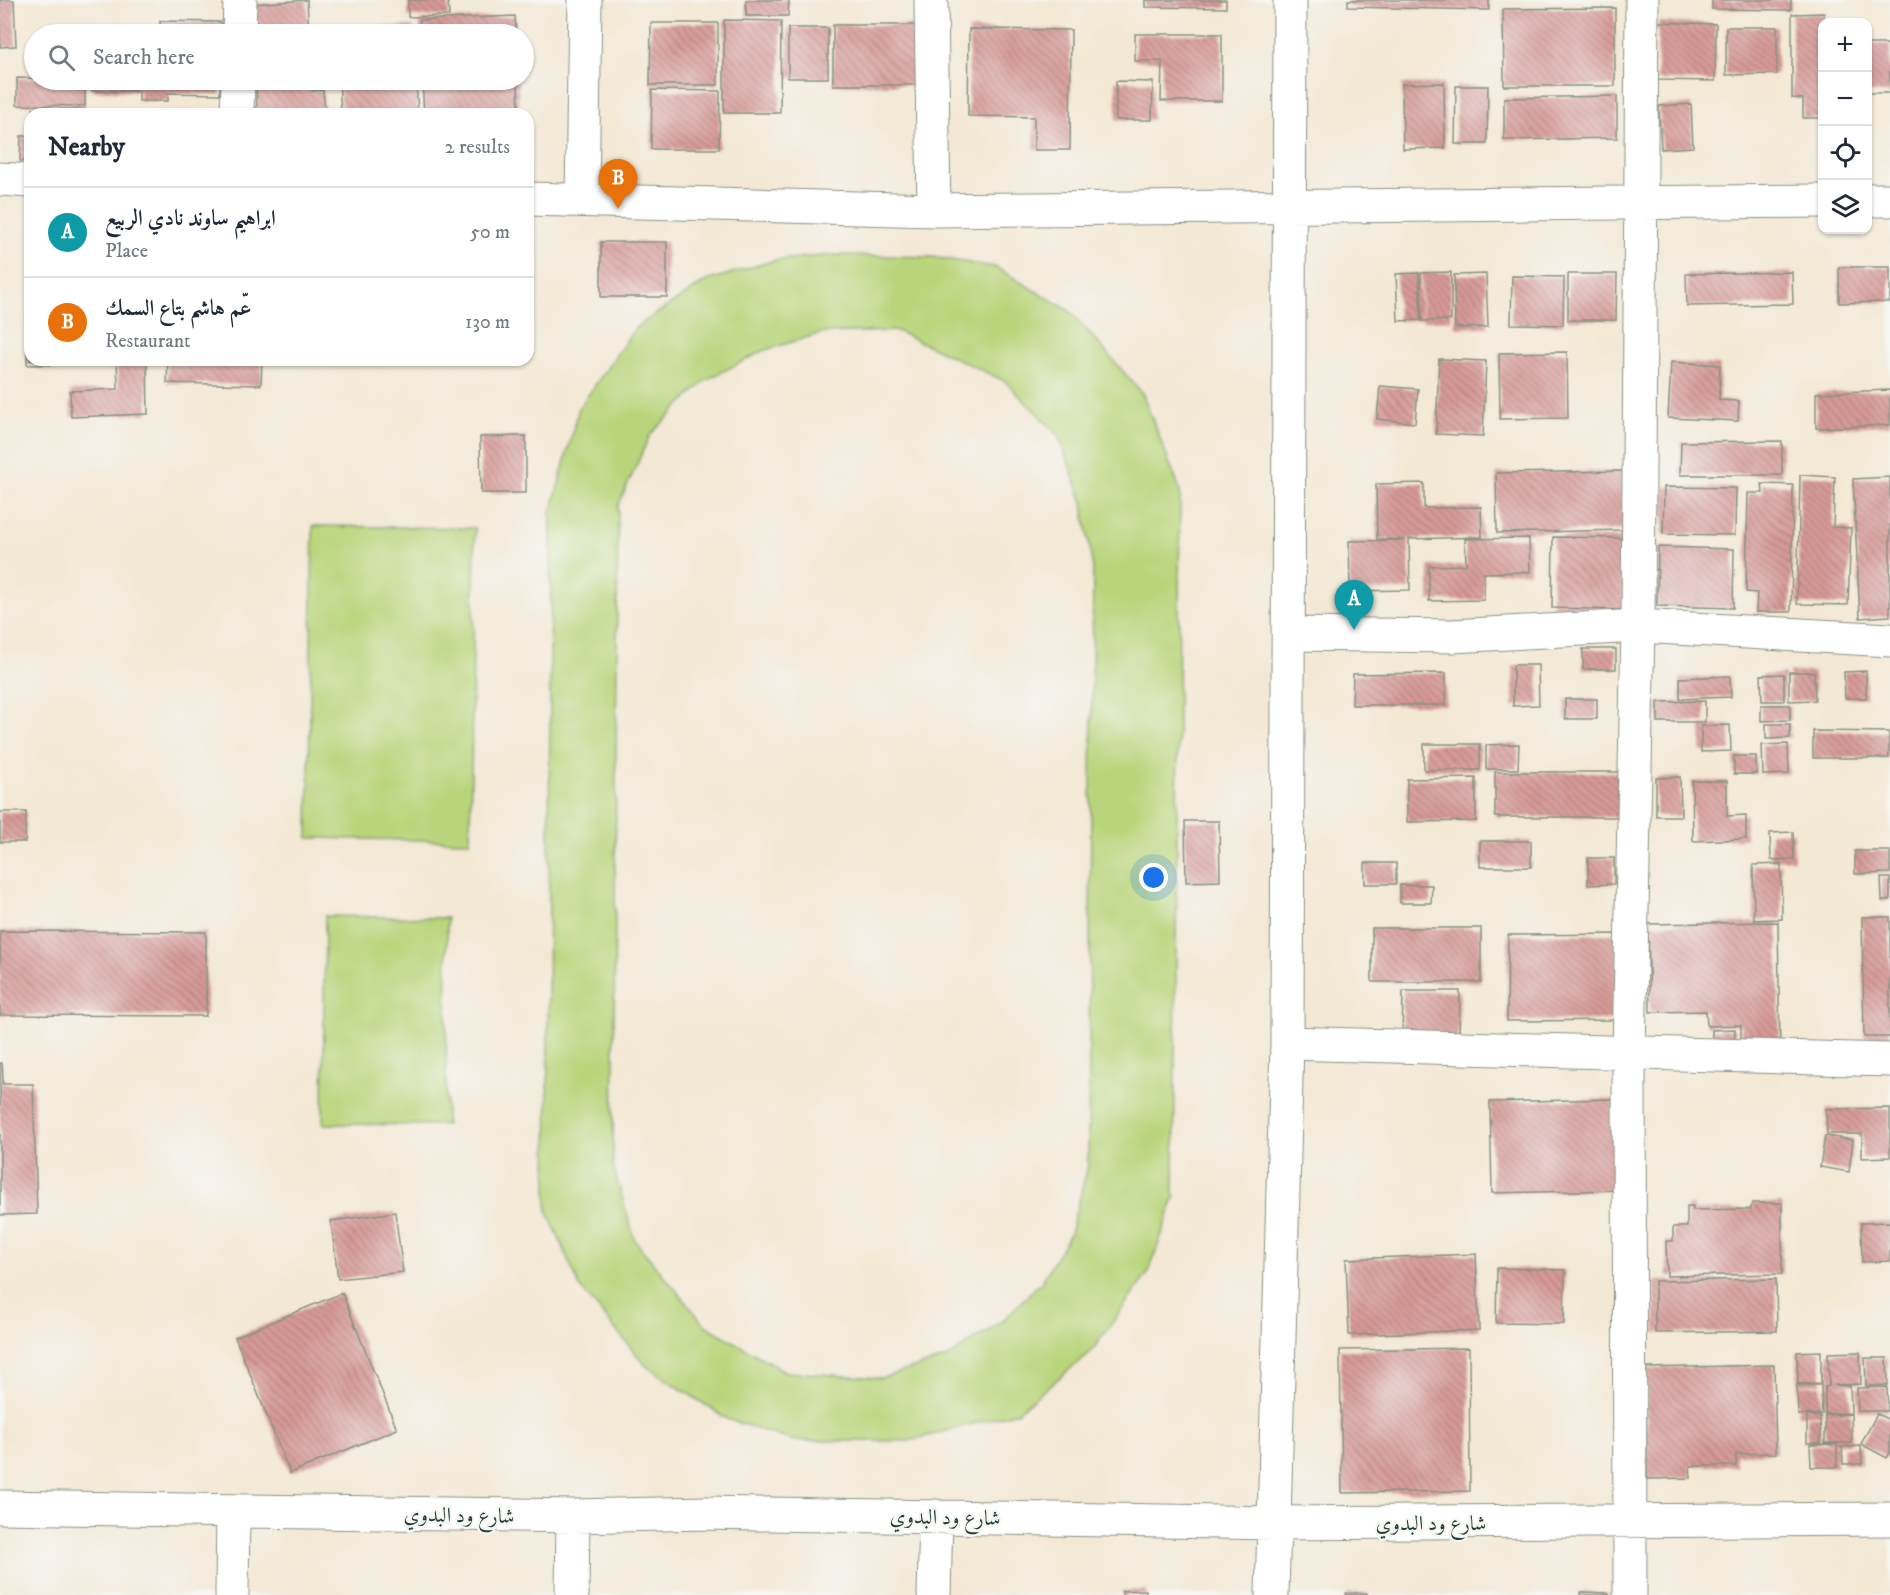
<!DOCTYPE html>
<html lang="en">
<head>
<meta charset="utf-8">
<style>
	body { margin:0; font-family:"IM FELL DW Pica",Amiri,serif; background:#f2f2f3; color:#1f2937 }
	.controls { position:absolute; right:18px; top:18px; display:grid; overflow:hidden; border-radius:12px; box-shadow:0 2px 4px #0004 }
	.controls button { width:54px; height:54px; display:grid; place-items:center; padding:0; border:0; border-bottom:2px solid #e0e1e3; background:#fff; color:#1f2937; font:30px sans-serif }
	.you { position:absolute; left:1154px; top:878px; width:21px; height:21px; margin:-15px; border:4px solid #fff; border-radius:50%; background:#1a73e8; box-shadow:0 0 0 9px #1a73e833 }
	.badge { display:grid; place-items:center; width:39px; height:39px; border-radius:50%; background:#db2777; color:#fff; font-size:20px; font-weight:700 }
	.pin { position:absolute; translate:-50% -50px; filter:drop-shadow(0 2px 3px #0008) }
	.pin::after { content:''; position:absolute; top:32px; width:21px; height:18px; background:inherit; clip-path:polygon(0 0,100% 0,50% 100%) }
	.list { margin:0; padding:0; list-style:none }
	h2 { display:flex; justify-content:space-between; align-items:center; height:78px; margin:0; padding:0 24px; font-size:26px }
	h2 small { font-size:20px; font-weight:400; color:#747a83 }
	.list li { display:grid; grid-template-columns:39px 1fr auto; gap:18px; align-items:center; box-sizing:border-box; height:90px; padding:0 24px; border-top:2px solid #e0e1e3 }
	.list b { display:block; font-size:22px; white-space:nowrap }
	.list p { margin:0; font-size:20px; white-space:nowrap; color:#747a83 }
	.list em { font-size:20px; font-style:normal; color:#747a83 }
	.icon { flex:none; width:33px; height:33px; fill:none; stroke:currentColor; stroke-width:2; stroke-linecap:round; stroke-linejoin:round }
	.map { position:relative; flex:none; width:1890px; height:1595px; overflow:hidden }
	.search { position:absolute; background:#fff; box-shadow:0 2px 4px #0004; left:24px; top:24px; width:510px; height:66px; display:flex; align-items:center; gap:15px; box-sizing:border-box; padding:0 21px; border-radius:33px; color:#747a83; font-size:22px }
	.panel { position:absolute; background:#fff; box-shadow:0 2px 4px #0004; left:24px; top:108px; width:510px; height:258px; border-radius:18px }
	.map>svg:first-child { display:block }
	.garden { fill:#b9d57b; stroke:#6c8958; stroke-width:1.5; fill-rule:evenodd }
	.building { fill:url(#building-back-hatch) }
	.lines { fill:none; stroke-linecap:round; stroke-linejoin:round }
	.minor-casing { stroke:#899284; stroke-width:35 }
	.minor { stroke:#fff; stroke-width:33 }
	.labels { text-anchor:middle; stroke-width:4.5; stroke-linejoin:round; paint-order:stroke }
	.street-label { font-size:21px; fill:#1f3d34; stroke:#f6f6f2 }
</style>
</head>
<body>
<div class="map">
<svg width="1890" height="1595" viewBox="0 0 1890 1595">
	<defs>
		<pattern id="building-back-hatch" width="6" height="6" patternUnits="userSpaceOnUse" patternTransform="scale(1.5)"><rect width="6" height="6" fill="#d79a98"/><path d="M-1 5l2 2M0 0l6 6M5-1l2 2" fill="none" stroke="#ae7f7d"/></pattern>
	</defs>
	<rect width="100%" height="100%" fill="#f6f6f2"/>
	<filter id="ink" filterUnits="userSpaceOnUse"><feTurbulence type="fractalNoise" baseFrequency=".0167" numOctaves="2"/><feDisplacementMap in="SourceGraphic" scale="12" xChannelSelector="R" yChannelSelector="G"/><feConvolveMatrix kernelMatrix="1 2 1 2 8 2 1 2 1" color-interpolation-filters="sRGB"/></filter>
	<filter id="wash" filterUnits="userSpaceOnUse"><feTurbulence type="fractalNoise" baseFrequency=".008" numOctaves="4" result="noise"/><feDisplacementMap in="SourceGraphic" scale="24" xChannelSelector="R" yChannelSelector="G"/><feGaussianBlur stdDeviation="1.35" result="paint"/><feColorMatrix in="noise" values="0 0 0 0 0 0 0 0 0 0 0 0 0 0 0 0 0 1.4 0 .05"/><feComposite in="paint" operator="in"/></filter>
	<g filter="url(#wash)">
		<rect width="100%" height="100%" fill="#f3e8d4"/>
		<path class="garden" d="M833,255L933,257L995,267L1070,311L1142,393L1180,490L1174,1198L1149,1272L1091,1352L1017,1412L909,1441H793L727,1419L646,1366L580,1287L547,1210L551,513L579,408L635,328L706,281L775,260ZM897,331L1005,381L1058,435L1083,502L1093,569L1088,1166L1070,1234L1042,1281L1002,1321L947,1358L881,1378L786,1372L705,1325L635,1241L613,1166L618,506L650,435L706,380L765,350L822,333Z
			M313,526L475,528L470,841L308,838Z
			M325,916L447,918L446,1125L323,1124Z"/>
		<g id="blocks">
			<path class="building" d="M0,0H14L16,46L0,47Z
				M307,0L309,34H253L252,4Z
				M408,0H448L449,16L408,17Z
				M746,0H789L788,16H746Z
				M1145,0H1226V8L1145,7Z
				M1348,0H1489V10L1348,7Z
				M1712,0H1791V10L1712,9Z
				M1615,8V86H1504L1503,9Z
				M1824,13L1822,118H1803V99L1792,98V14Z
				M515,16L516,34H420V20Z
				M724,20L781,21L780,113H724Z
				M160,21L221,22L220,34H160Z
				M1658,22L1716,24L1715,81L1657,80Z
				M651,23H718V85H650Z
				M833,25H918V85H833Z
				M317,26H413V34H317Z
				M1726,27H1777V74L1726,75Z
				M788,28H828V78H788Z
				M969,29L1071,30L1070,150H1034V117L968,116Z
				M1135,34H1222V101H1161L1162,61H1135Z
				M1868,44H1890V93H1868Z
				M17,78L85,80V106L17,105Z
				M92,80H220V94L168,93V101H139V91H92Z
				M256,80H312V91L323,90L325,114H257Z
				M317,80H336V87H317Z
				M339,80H416L418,114H341Z
				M422,80H518L519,114H424Z
				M1116,81L1153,82L1152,120H1116Z
				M1444,83L1445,148L1403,149L1402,84Z
				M1456,86H1488L1487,144H1455Z
				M652,90L720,91L719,149H651Z
				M1617,96V138L1504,140V98Z
				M1691,104L1693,147L1661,149L1659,106Z
				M33,109H85V114H33Z
				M21,136H30V161H20Z
				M601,242H667V297H601Z
				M528,260H530V281H528Z
				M1839,267H1890V302L1839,303Z
				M1451,272V320L1422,321L1421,273Z
				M1792,272L1793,304L1687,306L1686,274Z
				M1419,273L1421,320L1398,321L1396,274Z
				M1486,274L1488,327L1455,328L1454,275Z
				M1568,274H1617L1616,320H1568Z
				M1512,276L1564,277L1563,325L1511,324Z
				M30,316V360H110L111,364L27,365V317Z
				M1567,352L1568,418L1500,419L1499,353Z
				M1439,359L1486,361L1483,436L1436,434Z
				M117,360H147L148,414L71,417L70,391L118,389Z
				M168,360H262L261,385L167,383Z
				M1671,362L1720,365L1719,400L1739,401L1738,421L1668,418Z
				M1380,386L1418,389L1415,423L1377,419Z
				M1890,390V425L1816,428V393Z
				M526,436V493H481L480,437Z
				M1782,441V475H1680L1681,442Z
				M1623,471V530L1497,533L1496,473Z
				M1800,475L1835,477L1833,527L1851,528L1848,605L1797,604Z
				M1890,477V616L1860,618L1853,479Z
				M1424,483V508L1481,507L1482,537L1409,539L1410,590L1350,591L1349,541L1405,540L1377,539L1376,484Z
				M1762,484L1793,485L1791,612H1756L1757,593L1746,592L1748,493H1763Z
				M1664,487L1736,488L1735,535L1663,534Z
				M1553,537L1624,538L1623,610L1552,608Z
				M1529,538L1530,572L1484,573V600L1429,601V566L1466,565L1465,539Z
				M1658,547L1734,549L1733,608L1657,606Z
				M1583,649H1616V669H1583Z
				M1513,665H1538L1539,705L1513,706Z
				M1866,671V698H1845L1844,672Z
				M1789,672H1814L1815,700L1789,701Z
				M1446,673V705H1352L1353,674Z
				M1784,674V701H1762L1761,675Z
				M1730,676L1731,697L1680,699V678Z
				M1565,699H1597V719H1565Z
				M1705,701V722H1658V702Z
				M1761,705H1790V720L1761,721Z
				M1766,724H1790V738L1766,739Z
				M1730,725L1731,751L1701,752V726Z
				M1813,731L1889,732V758H1813Z
				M1424,744H1480V770H1424Z
				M1519,744L1518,769H1486V745Z
				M1788,744L1789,774L1763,775L1762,745Z
				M1734,756H1756V774H1734Z
				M1495,772H1623V817H1495Z
				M1680,777L1681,816H1656V778Z
				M1476,778V821L1407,822V779Z
				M1692,781H1727V816L1746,815V839L1693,841Z
				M0,812H26L25,842H0Z
				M1185,821H1219L1220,881L1186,882Z
				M1793,832L1794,859L1771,860L1770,833Z
				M1480,841H1531V867H1480Z
				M1855,851H1890V873L1855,874Z
				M1588,858H1614V884L1588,885Z
				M1365,863H1396V884H1365Z
				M1781,864L1782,919L1754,920L1753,865Z
				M1881,878H1890V900L1882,901Z
				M1400,885H1432L1431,903H1400Z
				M1862,917H1890V1037H1864Z
				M1778,922L1780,1049L1741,1050V1025L1707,1026L1706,1011L1650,1012L1648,924Z
				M1372,928H1481V982H1372Z
				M0,931L206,932V1016L0,1015Z
				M1619,934V1020L1507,1021L1508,935Z
				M1403,991H1460L1459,1039L1402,1038Z
				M1735,1029L1734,1052H1712V1030Z
				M0,1063H2L3,1084H33L37,1214L0,1215Z
				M1614,1099L1617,1190L1492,1193L1490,1102Z
				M1890,1108V1157L1862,1158V1134H1827L1826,1109Z
				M1825,1136L1853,1140L1849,1172L1820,1167Z
				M1752,1203H1782V1274L1667,1276L1666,1241H1673V1227H1687V1206H1693V1210L1751,1209Z
				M395,1212L403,1272L338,1279L331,1221Z
				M1890,1222V1261L1862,1262L1861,1223Z
				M1476,1254L1479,1330L1349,1335L1346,1259Z
				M1497,1268L1565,1270L1564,1324L1496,1323Z
				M1776,1279L1777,1331L1655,1333V1281Z
				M342,1293L397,1429L290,1473L235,1337Z
				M1469,1348L1470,1491L1342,1493L1340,1350Z
				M1821,1351V1383L1798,1384L1797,1352Z
				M1860,1352L1861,1384L1834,1385L1850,1386L1851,1413L1825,1414V1387L1829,1386L1828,1353Z
				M1865,1358H1887L1888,1385L1866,1386Z
				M1774,1365L1776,1453L1736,1454V1466H1690L1691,1478L1647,1479L1646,1368Z
				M1797,1385H1821L1822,1414L1798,1415Z
				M1887,1387L1888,1411H1858L1857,1388Z
				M1851,1414L1852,1443H1825V1415Z
				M1877,1414L1890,1420V1453L1887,1458L1861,1444Z
				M1807,1416H1820L1821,1443H1807Z
				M1837,1444V1467H1811L1810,1445Z
				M1861,1446L1862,1464H1843L1842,1447Z
				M1146,1590V1595H1122V1591Z
				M1581,1592L1609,1593V1595H1581Z
				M1346,1593H1367V1595H1346Z"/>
		</g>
	</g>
	<g filter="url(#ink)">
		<use href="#blocks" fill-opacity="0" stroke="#899284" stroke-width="1.5"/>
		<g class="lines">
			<defs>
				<path id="minor" d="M931,0L934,210
					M239,34L240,0
					M237,114L238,80
					M0,179L30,181
					M528,199L934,210L1822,201
					M582,199L585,0
					M1868,200H1890
					M1289,634L1452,636L1638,626L1890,640
					M1287,1043L1890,1060
					M0,1507L573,1516L706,1513L1274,1523L1890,1519
					M232,1595L233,1512
					M572,1595L573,1516
					M934,1595L936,1516
					M1272,1595L1287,1043L1290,0
					M1630,1595L1629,1053L1638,626L1642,0"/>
			</defs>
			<use href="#minor" class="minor-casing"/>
			<use href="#minor" class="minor"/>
		</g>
	</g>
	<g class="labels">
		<g class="street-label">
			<text transform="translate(459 1515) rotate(1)" y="7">شارع ود البدوي</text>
			<text transform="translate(945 1517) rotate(1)" y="7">شارع ود البدوي</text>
			<text x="1431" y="1530">شارع ود البدوي</text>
		</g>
	</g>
</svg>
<div class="controls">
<button>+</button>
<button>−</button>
<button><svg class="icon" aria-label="locate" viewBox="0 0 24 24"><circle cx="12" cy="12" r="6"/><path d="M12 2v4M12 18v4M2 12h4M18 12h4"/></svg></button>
<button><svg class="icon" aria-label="layers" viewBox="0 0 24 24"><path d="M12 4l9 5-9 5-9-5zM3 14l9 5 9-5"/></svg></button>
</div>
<div class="you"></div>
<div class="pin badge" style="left:1354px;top:630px;background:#0f9aa8">A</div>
<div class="pin badge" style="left:618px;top:209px;background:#e8710a">B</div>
<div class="search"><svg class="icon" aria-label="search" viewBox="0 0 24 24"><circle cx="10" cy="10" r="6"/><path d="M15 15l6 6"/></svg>Search here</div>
<section class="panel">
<h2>Nearby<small>2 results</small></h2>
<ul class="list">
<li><span class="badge" style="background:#0f9aa8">A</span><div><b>ابراهيم ساوند نادي الربيع</b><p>Place</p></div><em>50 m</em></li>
<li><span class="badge" style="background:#e8710a">B</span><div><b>عّم هاشم بتاع السمك</b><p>Restaurant</p></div><em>130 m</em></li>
</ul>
</section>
</div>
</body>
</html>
